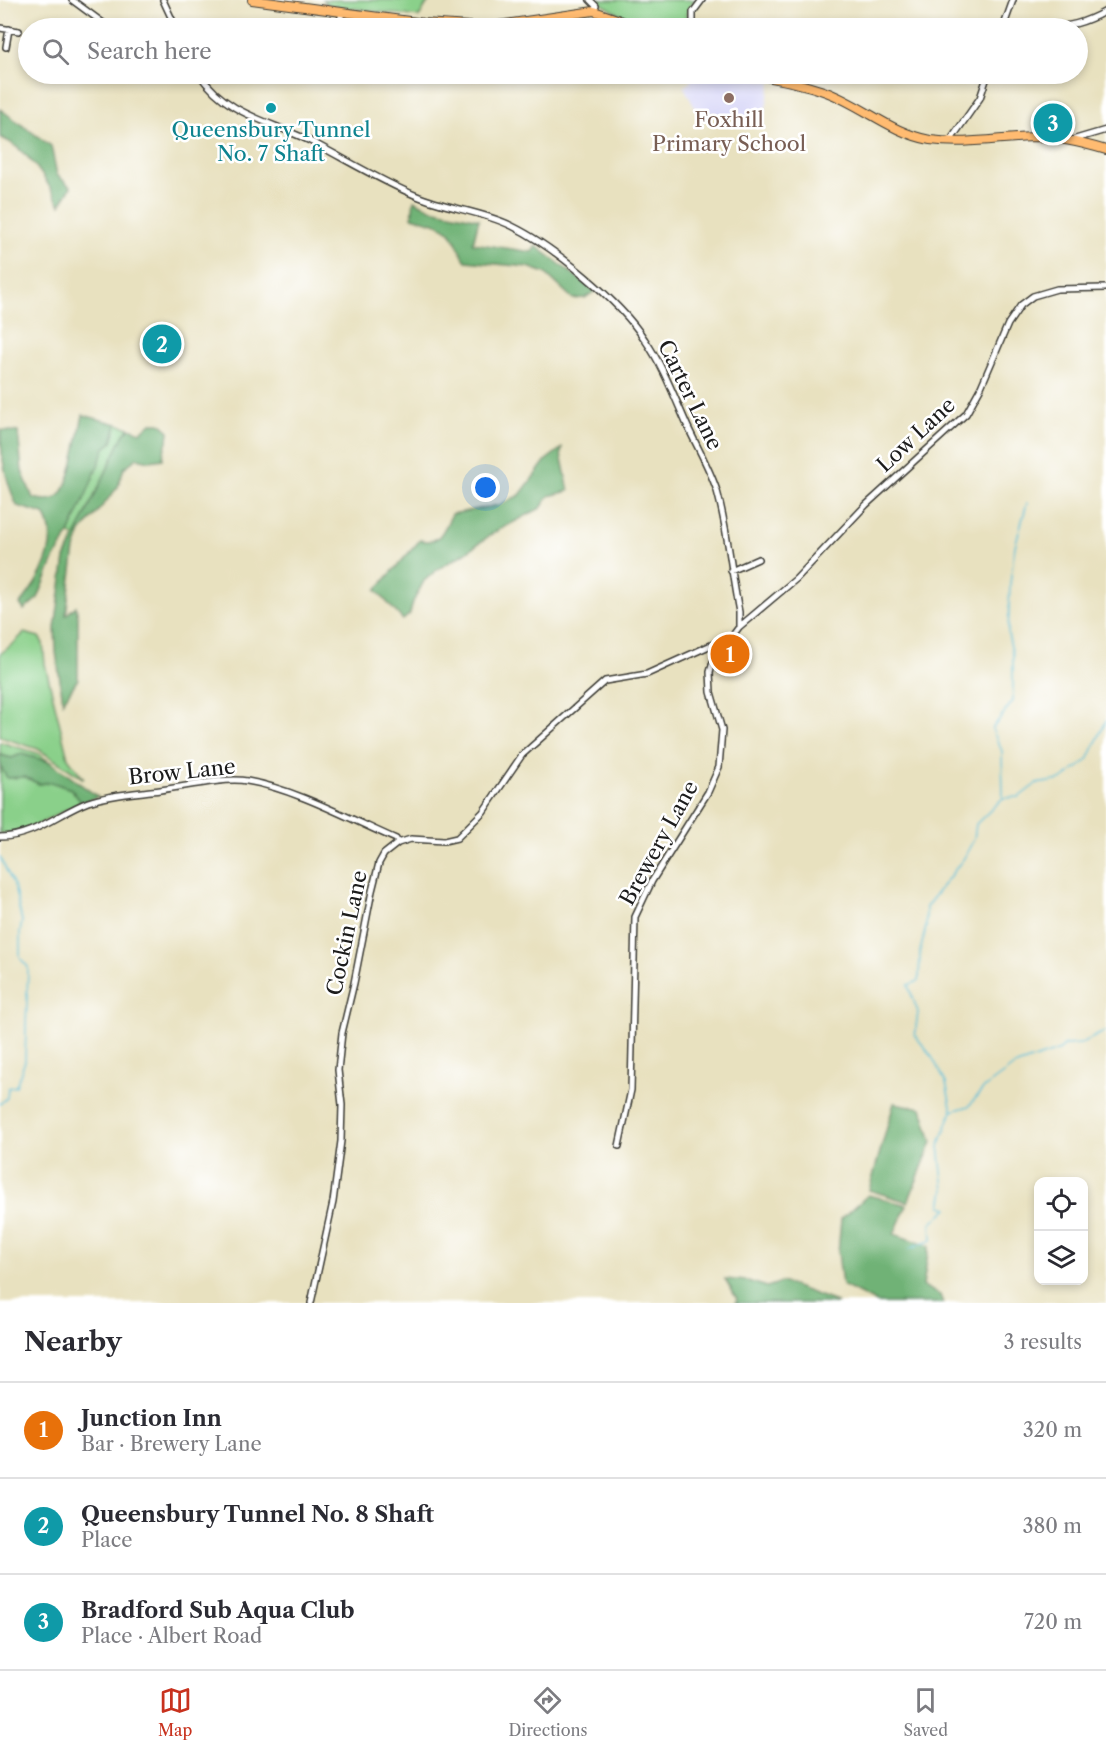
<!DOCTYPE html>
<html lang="en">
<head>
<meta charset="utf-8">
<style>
	body { margin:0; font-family:"Libre Caslon Text",serif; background:#f2f2f3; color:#2b2b33 }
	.controls { position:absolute; right:18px; bottom:18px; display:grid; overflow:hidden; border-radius:12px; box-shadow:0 3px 9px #0003 }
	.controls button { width:54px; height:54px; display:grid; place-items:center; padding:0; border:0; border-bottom:2px solid #e1e1e2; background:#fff; color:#2b2b33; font:30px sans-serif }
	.you { position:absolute; left:486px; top:488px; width:21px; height:21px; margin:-15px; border:4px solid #fff; border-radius:50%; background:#1a73e8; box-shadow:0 0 0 9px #1a73e833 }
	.badge { display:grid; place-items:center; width:39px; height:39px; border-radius:50%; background:#c8321e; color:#fff; font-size:20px; font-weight:700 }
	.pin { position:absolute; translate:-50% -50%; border:3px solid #fff; box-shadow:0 2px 6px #0006 }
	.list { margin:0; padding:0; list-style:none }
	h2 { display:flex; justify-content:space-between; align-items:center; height:78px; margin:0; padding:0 24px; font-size:26px }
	h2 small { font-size:20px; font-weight:400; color:#7c7c81 }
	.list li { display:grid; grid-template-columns:39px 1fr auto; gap:18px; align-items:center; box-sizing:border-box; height:96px; padding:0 24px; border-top:2px solid #e1e1e2 }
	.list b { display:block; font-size:22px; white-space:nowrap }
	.list p { margin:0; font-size:20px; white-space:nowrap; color:#7c7c81 }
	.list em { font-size:20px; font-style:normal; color:#7c7c81 }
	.icon { flex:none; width:33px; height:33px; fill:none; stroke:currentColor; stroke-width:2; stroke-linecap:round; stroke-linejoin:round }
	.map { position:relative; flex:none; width:1106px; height:1303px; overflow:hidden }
	.search { position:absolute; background:#fff; box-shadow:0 3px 9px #0003; left:18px; right:18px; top:18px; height:66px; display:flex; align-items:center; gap:15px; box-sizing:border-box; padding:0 21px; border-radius:33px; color:#7c7c81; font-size:22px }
	.sheet { height:366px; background:#fff }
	nav { display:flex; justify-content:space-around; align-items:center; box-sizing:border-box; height:84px; border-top:2px solid #e1e1e2; background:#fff; font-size:16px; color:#7c7c81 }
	nav a { display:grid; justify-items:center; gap:3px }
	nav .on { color:#c8321e }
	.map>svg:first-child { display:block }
	.built { fill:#d8d7f8 }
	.green { fill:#8ad08a; stroke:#537653; stroke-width:1.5 }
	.forest { fill:#6fb276; stroke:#466749; stroke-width:1.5 }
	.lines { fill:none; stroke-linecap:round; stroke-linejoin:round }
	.stream { stroke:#5abed8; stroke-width:1.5 }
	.minor-casing { stroke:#3b3a34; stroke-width:8 }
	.primary-casing { stroke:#3b3a34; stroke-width:10 }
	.minor { stroke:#fff; stroke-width:5 }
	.primary { stroke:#ffbb71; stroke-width:8 }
	.education-dot { fill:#8d6e63; stroke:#fff; stroke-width:2 }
	.culture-dot { fill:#0f9aa8; stroke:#fff; stroke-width:2 }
	.labels { text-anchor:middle; stroke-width:5; stroke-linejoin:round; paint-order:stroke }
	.education-label { font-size:21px; fill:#785e54; stroke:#fff }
	.culture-label { font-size:21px; fill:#0d838f; stroke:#fff }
	.street-label { font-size:21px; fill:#1c1c1c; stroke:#fff }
</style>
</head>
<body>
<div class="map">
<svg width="1106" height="1303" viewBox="0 0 1106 1303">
	<rect width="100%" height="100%" fill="#fff"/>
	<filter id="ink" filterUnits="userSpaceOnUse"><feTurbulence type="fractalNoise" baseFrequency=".0167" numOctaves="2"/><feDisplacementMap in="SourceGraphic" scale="12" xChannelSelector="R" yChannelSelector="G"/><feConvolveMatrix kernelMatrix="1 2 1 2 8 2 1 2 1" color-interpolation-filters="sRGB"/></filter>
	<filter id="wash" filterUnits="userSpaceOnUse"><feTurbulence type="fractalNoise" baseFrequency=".008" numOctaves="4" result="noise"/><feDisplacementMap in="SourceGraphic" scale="24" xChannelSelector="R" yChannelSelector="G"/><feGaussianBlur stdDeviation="1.35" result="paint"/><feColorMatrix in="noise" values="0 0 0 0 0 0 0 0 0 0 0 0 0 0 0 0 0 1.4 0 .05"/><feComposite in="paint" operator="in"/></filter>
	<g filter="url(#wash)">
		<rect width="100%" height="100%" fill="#e8e1bf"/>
		<path class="built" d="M692,74H733L771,82L763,123L696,110L684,87L690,83Z"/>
		<path class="green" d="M323,0H432L426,5L419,17L328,5Z
			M595,0H695C686,9 684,16 688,28H644Z
			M117,424L130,428L124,434L75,537L69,534L105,448L112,442Z
			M24,633L39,637L43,643L45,664L68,758L84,779L38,749L0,737V654L14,643Z
			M0,742L37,753L50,762L21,754L12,758L0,755Z
			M0,766L8,778L25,777L39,784L51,782L71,789L81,802C55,814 29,835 0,833Z"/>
		<path class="forest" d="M0,109L51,146L57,175L71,187L60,205C46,179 28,149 0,137Z
			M414,200L431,209L479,219L473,243L532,252L536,246L595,291L585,298L573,299L545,273L528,267L466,261C460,253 458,244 452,235C444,223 426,221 412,217Z
			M83,415L117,424L112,442L105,448L89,488L69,534L54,559L38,598L24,610L20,604C39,582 62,542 44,514L17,506C6,481 0,457 1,430L18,432L22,471L33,498C42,500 52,502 60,495C71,484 79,432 83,415Z
			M151,423H160L169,431C169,441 163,448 163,459L150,461L137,458L124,468L118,487L81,532L75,549L66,615L76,606L78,618V679L63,702L56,652L55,628L65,558L124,434L130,428L141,432Z
			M562,448L561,454L569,491L549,496L541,508L495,532L465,553L438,569L424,581L413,602L410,614L403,620L376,590L420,540C441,545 443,530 452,514L499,505L520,495L546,460Z
			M21,754L50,762L98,797L81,802L71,789L51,782L39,784L25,777L7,778L0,766V755L12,758Z
			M894,1103L922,1108L932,1142L908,1202L869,1190Z
			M868,1195L907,1205L894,1234L929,1246L923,1286L940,1295L943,1303H877L842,1285L838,1253L841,1219Z
			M725,1279L748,1281L767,1287L782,1282L839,1303H735L737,1299Z"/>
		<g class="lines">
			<path class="stream" d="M1003,798L1019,797L1036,784L1061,780L1088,760L1106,721
				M0,857L14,886L22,921L20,933V958L28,967L25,1061L16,1086L8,1088L7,1098L0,1104
				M952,1111L969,1106L985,1087L1014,1066L1060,1050L1065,1045L1080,1044L1106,1031
				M909,1249L932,1240L931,1224L948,1208L941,1206L944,1190L939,1146L952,1111L946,1083L932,1057L915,1035L918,1012L908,985L919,981L920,952L926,927V907L964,858L974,839L976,824L1003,798L1002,751L992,729L1013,701V655L1008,634L1010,584L1015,546L1027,503"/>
		</g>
	</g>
	<g filter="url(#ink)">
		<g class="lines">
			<defs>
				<path id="minor" d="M72,0L110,28
					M163,0L176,28
					M590,0L596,6L594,11
					M1045,27C1070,27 1084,23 1106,11
					M0,28L19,31
					M259,28L269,21
					M338,28L342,13
					M693,28V12L702,0
					M1003,28L1013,0
					M6,47L9,29
					M199,74C230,118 271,120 316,144C350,162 383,182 417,196C448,209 482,211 512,226C553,246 620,301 645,340C663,366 674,396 687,425C697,447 710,469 717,491C728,530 731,572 739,612V627L713,662L710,672L711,692L722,730L719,767L708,792L652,881L635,917L631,1090L619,1146
					M1072,140L1106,130
					M950,141L980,98L988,74
					M731,571L758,559
					M739,627L796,579L866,505L966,414L981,387L1008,324L1021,305L1033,296L1057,289L1106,288
					M0,837C33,837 59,813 88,802C111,794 137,793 160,790C184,787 224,777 247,781C295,789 350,819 396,839L398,843
					M311,1303L333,1202L341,1141L342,1105L338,1070L342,1033L354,983L372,891L379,863L384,854L398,843L411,839L444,841L457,838L483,812L522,755L605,681L647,674L729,637"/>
				<path id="primary" d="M252,0L424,23L484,27L594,11L617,19L634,28
					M751,74C776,79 803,83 826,92C862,105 891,133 930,140C965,145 999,138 1034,137C1059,137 1083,143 1106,150"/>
			</defs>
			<use href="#minor" class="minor-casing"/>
			<use href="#primary" class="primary-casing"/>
			<use href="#minor" class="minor"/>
			<use href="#primary" class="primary"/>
		</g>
	</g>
	<circle class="education-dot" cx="729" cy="98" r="6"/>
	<circle class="culture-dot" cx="271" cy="108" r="6"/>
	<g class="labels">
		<g class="education-label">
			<text x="729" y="127">Foxhill<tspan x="729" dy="24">Primary School</tspan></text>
		</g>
		<g class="culture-label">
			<text x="271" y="137">Queensbury Tunnel<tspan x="271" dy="24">No. 7 Shaft</tspan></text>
		</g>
		<g class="street-label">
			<text transform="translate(690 395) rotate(64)" y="7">Carter Lane</text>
			<text transform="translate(916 435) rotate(-43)" y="7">Low Lane</text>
			<text transform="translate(182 772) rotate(-6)" y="7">Brow Lane</text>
			<text transform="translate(659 843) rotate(-61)" y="7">Brewery Lane</text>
			<text transform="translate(347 933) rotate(-78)" y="7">Cockin Lane</text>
		</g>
	</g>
</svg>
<div class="controls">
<button><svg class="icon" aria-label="locate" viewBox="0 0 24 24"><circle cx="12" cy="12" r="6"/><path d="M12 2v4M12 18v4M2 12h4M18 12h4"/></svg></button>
<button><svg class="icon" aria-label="layers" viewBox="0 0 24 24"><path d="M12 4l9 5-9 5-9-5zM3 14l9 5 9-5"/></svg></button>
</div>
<div class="you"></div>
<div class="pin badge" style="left:730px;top:654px;background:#e8710a">1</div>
<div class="pin badge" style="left:162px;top:344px;background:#0f9aa8">2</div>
<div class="pin badge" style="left:1053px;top:123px;background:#0f9aa8">3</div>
<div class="search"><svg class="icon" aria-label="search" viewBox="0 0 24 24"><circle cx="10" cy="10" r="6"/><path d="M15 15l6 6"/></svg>Search here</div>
</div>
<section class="sheet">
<h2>Nearby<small>3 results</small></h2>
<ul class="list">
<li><span class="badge" style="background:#e8710a">1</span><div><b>Junction Inn</b><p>Bar · Brewery Lane</p></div><em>320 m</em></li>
<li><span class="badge" style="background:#0f9aa8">2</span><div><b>Queensbury Tunnel No. 8 Shaft</b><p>Place</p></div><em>380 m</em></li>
<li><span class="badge" style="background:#0f9aa8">3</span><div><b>Bradford Sub Aqua Club</b><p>Place · Albert Road</p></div><em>720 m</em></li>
</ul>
</section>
<nav>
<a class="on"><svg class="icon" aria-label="map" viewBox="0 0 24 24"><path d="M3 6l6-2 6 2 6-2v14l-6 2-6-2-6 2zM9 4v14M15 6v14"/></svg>Map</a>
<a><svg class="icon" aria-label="directions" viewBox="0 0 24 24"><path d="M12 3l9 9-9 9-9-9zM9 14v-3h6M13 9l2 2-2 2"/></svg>Directions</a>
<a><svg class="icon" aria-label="saved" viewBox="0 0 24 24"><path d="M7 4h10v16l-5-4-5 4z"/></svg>Saved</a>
</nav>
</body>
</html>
